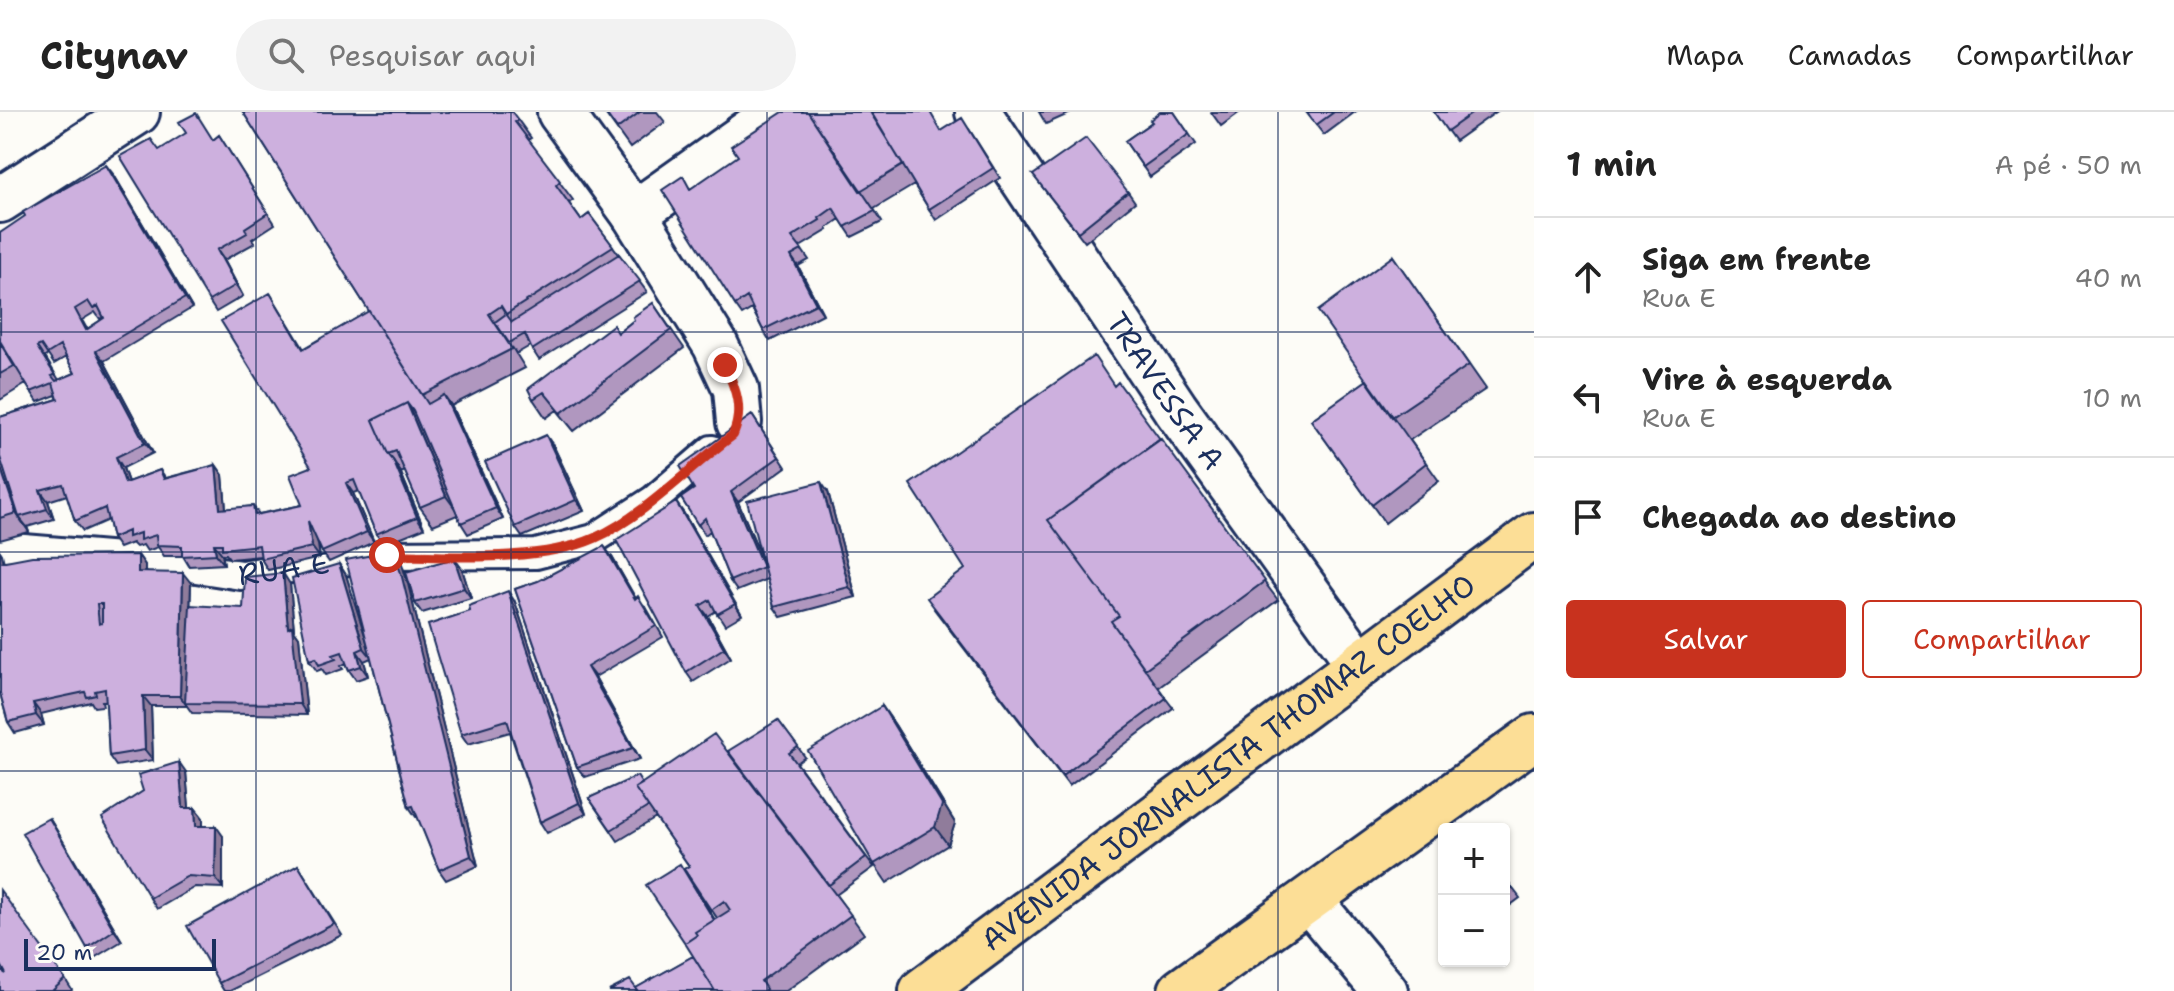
<!DOCTYPE html>
<html lang="pt">
<head>
<meta charset="utf-8">
<style>
	body { margin:0; font-family:"Shantell Sans",sans-serif; background:#f2f2f2; color:#222 }
	.controls { position:absolute; right:24px; bottom:24px; display:grid; overflow:hidden; border-radius:8px; box-shadow:0 2px 6px #0004 }
	.controls button { width:72px; height:72px; display:grid; place-items:center; padding:0; border:0; border-bottom:2px solid #e0e0e0; background:#fff; color:#222; font:40px sans-serif }
	.scale { position:absolute; left:24px; bottom:20px; width:192px; box-sizing:border-box; padding-left:8px; border:4px solid #1b2f5e; border-top:0; font-size:22px; line-height:28px; white-space:nowrap; color:#1b2f5e; -webkit-text-stroke:6px #fdfcf7; paint-order:stroke }
	.stop { position:absolute; width:24px; height:24px; margin:-18px; border:6px solid #c8321e; border-radius:50%; background:#fff }
	.stop.end { background:#c8321e; border-color:#fff; box-shadow:0 2px 8px #0008 }
	.list { margin:0; padding:0; list-style:none }
	h2 { display:flex; justify-content:space-between; align-items:center; height:104px; margin:0; padding:0 32px; font-size:34px }
	h2 small { font-size:26px; font-weight:400; color:#767676 }
	.list li { display:grid; grid-template-columns:52px 1fr auto; gap:24px; align-items:center; box-sizing:border-box; height:120px; padding:0 32px; border-top:2px solid #e0e0e0 }
	.list b { display:block; font-size:30px; white-space:nowrap }
	.list p { margin:0; font-size:26px; white-space:nowrap; color:#767676 }
	.list em { font-size:26px; font-style:normal; color:#767676 }
	.actions { display:flex; gap:16px; padding:24px 32px }
	.actions a { flex:1; padding:18px 0; border:2px solid #c8321e; border-radius:8px; text-align:center; font-size:28px; color:#c8321e }
	.actions .main { background:#c8321e; color:#fff }
	.icon { flex:none; width:44px; height:44px; fill:none; stroke:currentColor; stroke-width:2; stroke-linecap:round; stroke-linejoin:round }
	.map { position:relative; flex:none; width:1534px; height:879px; overflow:hidden }
	header { display:flex; align-items:center; gap:48px; box-sizing:border-box; height:112px; padding:0 40px; background:#fff; border-bottom:2px solid #e0e0e0 }
	header strong { font-size:38px }
	nav { display:flex; gap:44px; margin-inline-start:auto; font-size:28px }
	.search { width:560px; height:72px; background:#f2f2f2; display:flex; align-items:center; gap:20px; box-sizing:border-box; padding:0 28px; border-radius:44px; color:#767676; font-size:30px }
	main { display:flex }
	aside { flex:1; background:#fff }
	.map>svg:first-child { display:block }
	.lines { fill:none; stroke-linecap:round; stroke-linejoin:round }
	.lane-casing { stroke:#1b2f5e; stroke-width:34 }
	.street-casing { stroke:#1b2f5e; stroke-width:50 }
	.primary-casing { stroke:#1b2f5e; stroke-width:50 }
	.lane { stroke:#fdfcf7; stroke-width:28 }
	.street { stroke:#fdfcf7; stroke-width:44 }
	.primary { stroke:#fcde96; stroke-width:44 }
	.wall { fill:#b097bf; stroke:#1b2f5e; stroke-width:2; fill-rule:evenodd }
	.shaded-wall { fill:#907b9b; stroke:#1b2f5e; stroke-width:2 }
	.building { fill:#cdb0de; stroke:#1b2f5e; stroke-width:2; fill-rule:evenodd }
	.route { stroke:#c8321e; stroke-width:10 }
	.grid { fill:none; stroke:#1b2f5e; stroke-width:2; stroke-opacity:0.55 }
	.labels { text-anchor:middle; stroke-width:8; stroke-linejoin:round; paint-order:stroke }
	.street-label { font-size:30px; fill:#1b2f5e; stroke:#fdfcf7 }
</style>
</head>
<body>
<header>
<strong>Citynav</strong>
<div class="search"><svg class="icon" aria-label="search" viewBox="0 0 24 24"><circle cx="10" cy="10" r="6"/><path d="M15 15l6 6"/></svg>Pesquisar aqui</div>
<nav><a>Mapa</a><a>Camadas</a><a>Compartilhar</a></nav>
</header>
<main>
<div class="map">
<svg width="1534" height="879" viewBox="0 0 1534 879">
	<rect width="100%" height="100%" fill="#fdfcf7"/>
	<filter id="ink" filterUnits="userSpaceOnUse"><feTurbulence type="fractalNoise" baseFrequency=".0125" numOctaves="2"/><feDisplacementMap in="SourceGraphic" scale="16" xChannelSelector="R" yChannelSelector="G"/><feConvolveMatrix kernelMatrix="1 2 1 2 8 2 1 2 1" color-interpolation-filters="sRGB"/></filter>
	<g filter="url(#ink)">
		<g class="lines">
			<defs>
				<g id="lane">
					<path id="s1" d="M0,435L132,446L241,463L387,443L536,442L594,427L654,388L712,338"/>
				</g>
				<g id="street">
					<path d="M560,0L634,102L715,232L736,277L739,310"/>
					<path id="s2" d="M978,0L1175,296L1360,553"/>
					<path d="M0,88L137,0"/>
					<path d="M634,102L778,0"/>
					<path d="M1309,788L1385,879"/>
				</g>
				<g id="primary">
					<path id="s3" d="M922,879L1534,423"/>
					<path d="M1181,879L1534,625"/>
				</g>
			</defs>
			<use href="#lane" class="lane-casing"/>
			<use href="#street" class="street-casing"/>
			<use href="#primary" class="primary-casing"/>
			<use href="#lane" class="lane"/>
			<use href="#street" class="street"/>
			<use href="#primary" class="primary"/>
		</g>
		<path class="wall" d="M243,0L518,8L531,26L528,28L573,88L569,91L581,108L589,102L647,180L539,248L530,234L516,242L512,235L525,256L451,294L503,407L468,422L461,411L457,403L433,413L420,395L405,359L401,361L400,359L424,416L384,432L376,422L359,379L353,381L374,430L329,450L322,440L317,428L320,446L268,458L261,447L260,444L230,447L226,442H222L224,452L189,454L183,444H164L158,435L147,439L143,433L136,435L132,431L119,436L112,426L108,408L83,419L75,409L67,383L48,389L54,407L27,415L29,420L0,428V305L58,287L56,283L38,290L26,272L0,288V121L114,63L192,196L104,249L153,341L123,356L128,370L160,358L166,366L216,353L223,363L226,397L253,394L259,402L302,393L311,355L270,181L304,237L369,199ZM95,200L100,207L104,205V206L87,217L82,208ZM48,243L54,252L66,245L75,261L59,268L45,245Z
			M604,0H657L665,10L630,36Z
			M1039,0H1073L1046,12Z
			M1174,0L1196,32L1150,65L1125,29L1152,10Z
			M1211,0H1240L1221,14Z
			M1306,0H1355L1324,23Z
			M1434,0H1496L1455,29Z
			M969,17L1000,66L936,108L914,73L874,97L882,110L852,125L840,107L827,116L828,118L800,135L809,148L798,154L823,202L770,229L763,218L752,197L742,203L735,193L692,76L942,19Z
			M219,23L275,112L252,127L255,131L224,148L243,184L216,200L209,189L159,38L213,28Z
			M1033,63L1128,80L1135,90L1085,130Z
			M1393,144L1486,277L1410,328L1439,369L1385,411L1311,308L1367,269Z
			M653,191L684,236L574,319L557,298L546,306L533,287L634,208Z
			M1114,274L1278,488L1158,576L1173,596L1069,674L934,497L965,457Z
			M752,303L786,355L738,390L761,444L828,380L856,485L781,505L774,495L767,467L737,479L730,469L710,419L705,423L681,386L694,377Z
			M553,333L584,399L522,425L515,415Z
			M683,400L742,503L725,513L716,499L708,504L731,546L693,570L686,560Z
			M0,439L3,449L138,443L145,453V460L191,471L190,507L243,496L290,472L294,518L299,525L307,603L192,601L187,594H151L153,648L116,654L109,644L106,589H102L103,594L94,595L91,590L41,602L44,613L15,621L8,610L0,581Z
			M393,439L401,449L408,472L478,754L446,768L439,758L418,705H416L409,695L371,546L364,549L368,564L356,568L349,558L346,551L341,554L343,557L326,563L322,557L317,559L309,548L339,452L346,463L368,535Z
			M612,445L635,486L646,495L663,525L595,565L640,647L585,665L577,655L515,477Z
			M454,446L462,457L471,486L422,501L415,491Z
			M515,490L586,702L547,721L540,710L510,620L468,632L461,622Z
			M882,594L895,613L955,711L948,733L887,771L874,752Z
			M778,608L805,645L797,651L874,755L836,783L864,822L786,879H609L636,876L693,844L687,762L715,808L717,806L684,757L689,754L656,706L618,729L589,686L642,672L729,642Z
			M186,660L189,696H195L203,706V714L223,724V776L195,775L157,797L150,786Z
			M49,706L122,829L94,846L87,836Z
			M298,753L342,823L230,879H224L219,871Z
			M1504,765L1520,786L1504,798Z
			M6,862L65,867L72,878L71,879H0Z"/>
		<path class="shaded-wall" d="M106,53L114,63L192,196L185,186Z
			M217,138L224,148L243,184L236,173Z
			M791,144L798,154L823,202L816,192Z
			M96,239L104,249L153,341L145,331Z
			M444,283L451,293L503,407L496,396Z
			M407,291L420,309L459,402L446,384Z
			M546,323L553,333L584,399L576,388Z
			M0,333L19,405L27,415L29,420L16,401L0,354Z
			M116,345L123,356L132,382L125,371Z
			M393,348L400,359L424,416L417,405Z
			M216,353L223,363L227,408L220,397Z
			M821,370L828,380L856,485L849,475Z
			M346,371L353,381L374,430L367,420Z
			M40,378L48,389L54,407L47,397Z
			M731,380L738,390L770,466L763,455Z
			M676,390L683,400L742,503L735,492Z
			M308,409L316,419L320,446L312,435Z
			M214,432L222,442L224,452L216,442Z
			M604,434L612,445L642,497L635,487Z
			M0,439L2,442L6,460L0,452Z
			M393,439L401,449L408,472L478,754L471,744Z
			M138,443L145,453V470L138,460Z
			M454,446L462,457L471,486L464,476Z
			M339,452L346,463L372,546L364,536Z
			M183,461L191,471L187,591H185L187,594L180,584Z
			M283,461L290,472L294,518L299,525L307,603L300,592L288,516Z
			M508,479L515,490L586,702L579,691Z
			M700,494L708,504L731,546L724,536Z
			M357,539L364,549L368,564L361,554Z
			M587,555L595,565L640,647L633,636Z
			M143,584L151,594L153,648L145,638Z
			M33,591L41,602L44,613L36,603Z
			M882,594L895,613L955,711L948,733L935,715Z
			M179,650L186,660L190,706L183,696Z
			M195,696L203,706V724L196,714Z
			M49,706L56,717L122,829L114,818Z
			M216,714L223,724V776L215,766Z"/>
		<path class="building" d="M243,0H512L518,8L515,10L560,69L556,73L581,108L589,102L613,134L506,202L501,194L489,202L512,237L422,283Z
			M605,0H640L617,17Z
			M783,0H808L875,99L845,115L833,96L819,106L820,108L792,125L802,138L791,144L816,192L763,218L747,185L735,193L662,78L683,64L690,77L738,44L731,34Z
			M808,0H870L903,53L860,79Z
			M871,0H930L941,19L962,6L993,56L929,97Z
			M1160,0H1174L1189,22L1143,55L1125,29L1152,10L1150,8Z
			M1307,0H1334L1316,13Z
			M1434,0H1474L1447,19Z
			M196,1L213,28L219,23L268,101L245,116L247,121L217,138L236,173L209,189L120,44L151,27L159,38L186,21L179,10Z
			M1086,26L1128,80L1078,120L1033,63Z
			M106,53L185,186L96,239L145,331L116,345L125,371L160,358L164,367L216,353L220,397L253,394L255,403L302,393L290,363L311,355L221,209L270,181L303,237L369,199L428,292L444,283L496,396L461,411L413,299L407,291L373,308L388,342L393,348L417,405L376,422L354,368L346,371L367,420L322,440L308,409L312,435L261,447L259,433L222,437V432H214L216,442L182,444V434L157,433L156,423L140,428V421L128,425V419L112,426L105,396L75,409L63,372L40,378L47,397L19,405L0,345V305L58,287L53,271L31,280L0,229V121L25,104L23,100ZM88,189L93,197L98,194L104,206L86,218L75,197ZM41,233L47,242L60,234L75,261L56,269L52,264L55,263L37,235Z
			M619,142L640,169L532,238L525,222L509,231L495,210L506,202L512,210Z
			M1393,144L1469,253L1392,305L1318,199Z
			M653,191L671,218L561,301L544,280L533,287L528,277L613,213L618,221L634,208L633,205Z
			M0,231L14,254L0,262Z
			M1094,244L1114,274L1118,270L1160,327L1048,408L1119,504L1111,509L1166,586L1062,664L927,486L965,457L910,372Z
			M1367,268L1426,351L1372,393L1311,308Z
			M407,291L446,384L420,395L396,339L388,342L373,308Z
			M752,303L779,345L731,380L763,455L730,469L705,406L698,413L681,386L694,377L680,354Z
			M546,323L576,388L515,415L485,350Z
			M1161,327L1265,469L1145,557L1111,509L1119,504L1048,408Z
			M0,354L16,401L0,406Z
			M821,370L849,475L774,495L747,389Z
			M676,390L735,492L717,502L710,488L700,494L724,536L686,560L616,428Z
			M604,434L635,487L638,484L656,514L587,555L633,636L577,655L515,477L538,469Z
			M393,439L401,461L471,744L439,758L413,694L409,695L346,448Z
			M138,443V460L183,461L180,584H143L145,638L109,644L105,577L95,579L96,583L87,585L85,580L33,591L36,603L8,610L0,581V450L32,444ZM97,492H102V511L99,512Z
			M454,446L464,476L415,491L406,460Z
			M339,452L364,536L357,539L361,554L349,558L342,540L333,543L336,547L319,553L316,546L309,548L292,466Z
			M283,461L288,516L292,514L300,592L185,591L190,493L243,496L245,465Z
			M508,479L579,691L540,710L507,608L461,622L428,513L470,499L469,494Z
			M882,594L942,693L935,715L874,752L808,639Z
			M778,608L798,635L789,641L866,745L829,773L728,639Z
			M714,622L851,803L761,869L766,877L763,879H715L685,831L697,823L695,820L730,798L724,789L711,798L684,757L689,754L635,676Z
			M179,650L183,696H195L196,714H216L215,766L188,764L150,786L102,706L143,679L138,663Z
			M637,664L642,672L635,676L648,695L611,718L589,686Z
			M49,706L114,818L87,836L22,721Z
			M680,752L714,808L695,820L697,823L685,831L646,773Z
			M298,753L334,812L219,871L187,814Z
			M1504,765L1512,776L1504,782Z
			M0,778L65,867L52,879H0V858L6,862L0,851Z
			M693,844L715,879H638L636,876Z
			M630,868L638,879H609Z"/>
	</g>
	<g class="lines" filter="url(#ink)">
		<path class="route" d="M387,443C448,444 539,451 595,426C644,404 689,356 733,323C744,298 736,277 725,253"/>
	</g>
	<path class="grid" d="M256,0V879M511,0V879M767,0V879M1023,0V879M1278,0V879M0,220H1534M0,440H1534M0,659H1534"/>
	<g class="labels">
		<g class="street-label">
			<text dy="10" stroke="none"><textPath href="#s2" startOffset="336">TRAVESSA A</textPath></text>
			<text dy="10" stroke="none"><textPath href="#s1" startOffset="286">RUA E</textPath></text>
			<text dy="10" stroke="none"><textPath href="#s3" startOffset="382">AVENIDA JORNALISTA THOMAZ COELHO</textPath></text>
		</g>
	</g>
</svg>
<div class="controls">
<button>+</button>
<button>−</button>
</div>
<div class="scale">20 m</div>
<div class="stop" style="left:387px;top:443px"></div>
<div class="stop end" style="left:725px;top:253px"></div>
</div>
<aside>
<h2>1 min<small>A pé · 50 m</small></h2>
<ul class="list">
<li><svg class="icon" aria-label="ahead" viewBox="0 0 24 24"><path d="M12 20V5M6 11l6-6 6 6"/></svg><div><b>Siga em frente</b><p>Rua E</p></div><em>40 m</em></li>
<li><svg class="icon" aria-label="left" viewBox="0 0 24 24"><path d="M17 20v-9H6M10 6l-5 5 5 5"/></svg><div><b>Vire à esquerda</b><p>Rua E</p></div><em>10 m</em></li>
<li><svg class="icon" aria-label="arrive" viewBox="0 0 24 24"><path d="M6 21V4h12l-3 4 3 4H6"/></svg><div><b>Chegada ao destino</b></div></li>
</ul>
<div class="actions"><a class="main">Salvar</a><a>Compartilhar</a></div>
</aside>
</main>
</body>
</html>
